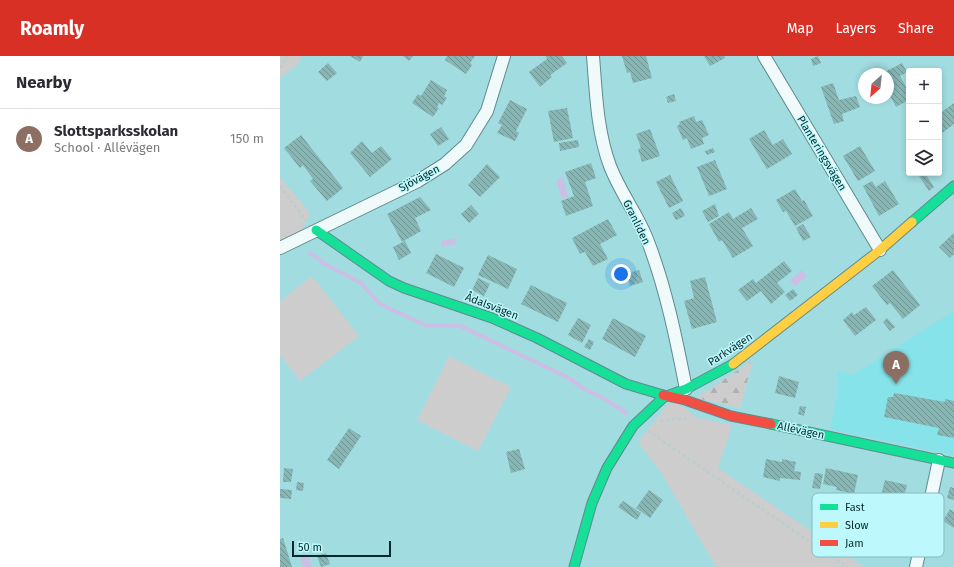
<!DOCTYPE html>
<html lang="en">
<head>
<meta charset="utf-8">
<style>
	body { margin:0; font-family:"Fira Sans",sans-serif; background:#f2f2f3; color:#2b2b33 }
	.controls { position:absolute; right:12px; top:12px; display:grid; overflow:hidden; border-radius:4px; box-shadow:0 2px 6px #0003 }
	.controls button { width:36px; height:36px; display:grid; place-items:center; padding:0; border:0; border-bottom:1px solid #e1e1e2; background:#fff; color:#2b2b33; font:20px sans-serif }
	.compass { position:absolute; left:578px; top:12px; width:36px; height:36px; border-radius:50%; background:#fff; box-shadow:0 2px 6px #0003; rotate:207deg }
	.scale { position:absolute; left:12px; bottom:10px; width:99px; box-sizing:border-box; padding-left:4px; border:2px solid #062a2c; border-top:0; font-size:11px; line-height:14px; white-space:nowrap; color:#062a2c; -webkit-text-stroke:3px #bcf8fc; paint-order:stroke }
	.you { position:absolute; left:341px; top:218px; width:14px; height:14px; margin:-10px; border:3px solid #fff; border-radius:50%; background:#1a73e8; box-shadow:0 0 0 6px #1a73e833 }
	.badge { display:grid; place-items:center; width:26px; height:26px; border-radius:50%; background:#d93025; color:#fff; font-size:13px; font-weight:700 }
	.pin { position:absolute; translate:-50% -33px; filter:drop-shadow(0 1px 2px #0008) }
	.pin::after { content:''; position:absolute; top:21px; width:14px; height:12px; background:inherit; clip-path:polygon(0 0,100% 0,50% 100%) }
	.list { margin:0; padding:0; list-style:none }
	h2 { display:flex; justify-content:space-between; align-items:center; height:52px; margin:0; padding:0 16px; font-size:17px }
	h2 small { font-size:13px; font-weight:400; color:#7c7c81 }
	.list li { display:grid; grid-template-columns:26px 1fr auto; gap:12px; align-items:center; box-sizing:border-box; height:60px; padding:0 16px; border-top:1px solid #e1e1e2 }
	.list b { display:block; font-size:15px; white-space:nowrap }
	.list p { margin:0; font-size:13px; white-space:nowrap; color:#7c7c81 }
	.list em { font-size:13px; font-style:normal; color:#7c7c81 }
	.icon { flex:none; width:22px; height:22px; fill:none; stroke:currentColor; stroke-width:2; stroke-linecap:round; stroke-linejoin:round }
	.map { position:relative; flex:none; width:674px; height:511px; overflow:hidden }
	header { display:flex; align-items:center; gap:24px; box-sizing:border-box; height:56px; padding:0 20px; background:#d93025; color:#fff }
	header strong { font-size:19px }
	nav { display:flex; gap:22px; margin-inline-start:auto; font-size:14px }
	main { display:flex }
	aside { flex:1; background:#fff }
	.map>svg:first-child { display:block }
	.built { fill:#86e3ea }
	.forest { fill:url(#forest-firs) }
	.park { fill:#cdcdcd }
	.water { fill:#ccbee4 }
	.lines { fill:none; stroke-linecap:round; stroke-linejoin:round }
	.stream { stroke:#ccbee4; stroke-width:4 }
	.building { fill:url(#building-back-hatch) }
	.street-casing { stroke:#5d8b8f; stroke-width:14 }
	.fast-casing { stroke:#5d8b8f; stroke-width:11 }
	.slow-casing { stroke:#5d8b8f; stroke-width:11 }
	.jam-casing { stroke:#5d8b8f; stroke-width:11 }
	.path { stroke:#bbcdce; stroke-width:2.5; stroke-dasharray:3 3; stroke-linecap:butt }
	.street { stroke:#f1fafa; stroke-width:12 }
	.fast { stroke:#16e098; stroke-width:9 }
	.slow { stroke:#ffcf43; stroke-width:9 }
	.jam { stroke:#f24e42; stroke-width:9 }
	.labels { text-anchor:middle; stroke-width:3; stroke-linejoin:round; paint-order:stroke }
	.street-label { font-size:11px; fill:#062a2c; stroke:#bcf8fc }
	.key { fill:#bcf8fc; stroke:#85babe; stroke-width:1 }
	.key-label { font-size:11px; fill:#062a2c }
</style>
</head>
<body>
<header>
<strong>Roamly</strong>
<nav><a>Map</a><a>Layers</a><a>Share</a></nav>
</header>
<main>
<aside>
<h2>Nearby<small></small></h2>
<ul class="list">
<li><span class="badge" style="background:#8d6e63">A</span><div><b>Slottsparksskolan</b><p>School · Allévägen</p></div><em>150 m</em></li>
</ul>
</aside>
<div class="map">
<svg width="674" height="511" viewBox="0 0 674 511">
	<defs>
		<pattern id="forest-firs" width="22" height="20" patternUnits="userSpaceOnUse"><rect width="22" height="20" fill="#cdcdcd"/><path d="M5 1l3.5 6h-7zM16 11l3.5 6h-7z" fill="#afb0b0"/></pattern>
		<pattern id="building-back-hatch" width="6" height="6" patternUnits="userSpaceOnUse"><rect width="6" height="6" fill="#87b6b4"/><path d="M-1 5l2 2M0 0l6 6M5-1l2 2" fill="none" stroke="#6c9493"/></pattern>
	</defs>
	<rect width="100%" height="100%" fill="#a1dce0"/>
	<path class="built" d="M674,255V399L550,373L558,336L557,315L573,319Z"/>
	<path class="forest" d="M473,304L460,352L416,342Z"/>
	<path class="park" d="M0,0H22L17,9L0,22Z
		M0,121L30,157L23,174L0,186Z
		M32,220L79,280L20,325L0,299V245Z
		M169,300L231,331L198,395L137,364Z
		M392,343L418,362L452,369L438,412L584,511H436L382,418L358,386Z"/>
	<path class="water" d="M283,121L288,141L282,143L276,124Z
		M175,182L176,188L162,191L161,185Z
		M522,214L527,220L515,230L510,224Z
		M28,498L32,511H23L20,501Z"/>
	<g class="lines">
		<path class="stream" d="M30,197L45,208L81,227L100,248L145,269L180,270L287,321L304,333L325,343L346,357"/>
	</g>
	<path class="building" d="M70,0H83L80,6Z
		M123,0H133L129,5Z
		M167,0H195L190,7L192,9L186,18L165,4Z
		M266,0H282L287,7L270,19L272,21L260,31L249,16L267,3Z
		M342,0H366L372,22L353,27L350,16L347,17Z
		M424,0H444L445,2L430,10Z
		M538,0L541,7L533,10L531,3Z
		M48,7L57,17L47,25L38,16Z
		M622,7L627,16L620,20L627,33L629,31V44L616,51L608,36V18H601Z
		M151,24L167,34L164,40L167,42L162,49L159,47L157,51L159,52L153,61L132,47L138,38L141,40Z
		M553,27L559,44L576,40L580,51L562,58L564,65L554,68L541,31Z
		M394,38L396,45L388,47L386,41Z
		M230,44L247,53L236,75L239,77L235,85L217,77L222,69L218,67Z
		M674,47V68L662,77L659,73V58Z
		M287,52L293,82L274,86L268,55Z
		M414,60L416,66L422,64L429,79L422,82L424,88L411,93L407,82L403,84L397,70L400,68L399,66Z
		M161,71L169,83L158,90L150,78Z
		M370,73L380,100L362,106L358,93L361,92L356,78Z
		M484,74L493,89L503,83L512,98L487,113L469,83Z
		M21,79L63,132L47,145L30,125L33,123L23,109L20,112L4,92Z
		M298,84L299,91L280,95L279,87Z
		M82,85L92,97L101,90L112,103L90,121L70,97Z
		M580,90L595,115L578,125L563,100Z
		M433,92L435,96L427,99L425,95Z
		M435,104L447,133L429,140L417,111Z
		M311,107L316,122L305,126L313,150L286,160L281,145L294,140L285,116Z
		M207,108L220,121L200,141L188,129Z
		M637,117H645L654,131L649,135Z
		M390,119L403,145L389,152L376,126Z
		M592,125L596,131L605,125L619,148L599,160L583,130Z
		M515,133L522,145L524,144L533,160L515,170L506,155L503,156L496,144Z
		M140,141L151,154L135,162L141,175L122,186L107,158Z
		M435,148L439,160L428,166L422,155Z
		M191,149L199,158L189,167L181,158Z
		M401,152L405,160L396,164L392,157Z
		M471,152L478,163L462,172L473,190L453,202L442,184L439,186L429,168L449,156L453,163Z
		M328,163L337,179L320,188L328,203L313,210L305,196L300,198L292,182Z
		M523,168L531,181L523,185L516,172Z
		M674,177V198L670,202L659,191Z
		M125,185L131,197L119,204L113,191Z
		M156,198L184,212L174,231L146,217Z
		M208,199L237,213L228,233L198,219Z
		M504,205L512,215L497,227L505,236L491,248L481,235L467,245L458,234L473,223L476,227Z
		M359,214L363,226L350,230L346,218Z
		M613,214L640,249L623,263L610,247L607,249L592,230Z
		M425,221L437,266L412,273L404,245L414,242L410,225Z
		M198,222L210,228L204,240L192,234Z
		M251,229L287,247L278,266L241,248Z
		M513,233L518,239L510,245L505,239Z
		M586,251L596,264L575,280L563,264L572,256L574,259Z
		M298,262L311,269L302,287L288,279Z
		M333,262L366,280L355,301L322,283Z
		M607,262L615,271L610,275L603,266Z
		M309,283L314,286L310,294L304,291Z
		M499,320L519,326L515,342L495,337Z
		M614,337L665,346V343L674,345V382L657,379L659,372L604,361L608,341H613Z
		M520,350L526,351L524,360L518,358Z
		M69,372L81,380L59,413L47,404Z
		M239,393L245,413L231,417L226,396Z
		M486,403L502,406V403L516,406L514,415L521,416L520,424L500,422V425L483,421Z
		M4,412L13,413L11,426H3Z
		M546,412L578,419L574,438L556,434L557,431L543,428Z
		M535,417L543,418L540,433L532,432Z
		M605,424L627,429L623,445L601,440Z
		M17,426L24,427L23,435L16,434Z
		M670,431L674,432V444L667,442Z
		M0,433L12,434L11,443L0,442Z
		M369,434L383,444L370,462L356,452Z
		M343,445L361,457L357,464L338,451Z
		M670,453L674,456V472L663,465Z
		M3,482L12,511H0V483Z
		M46,497L50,508L41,511L37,500Z"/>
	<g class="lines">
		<defs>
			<path id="street" d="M313,0C316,37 317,75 330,110C340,136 357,158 367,183C386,232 396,282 406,333
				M484,0L600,194
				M0,192L138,125L165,108L186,89L207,55L224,0
				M636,511L659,404"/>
			<path id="fast" d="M632,166L674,130
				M36,174L109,225L124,232L212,262L257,282L346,328L383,339
				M491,368L674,407
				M294,511L312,447L327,412L353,370L384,341L406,333L453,308"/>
			<path id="slow" d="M453,308L600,194L632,166"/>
			<path id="jam" d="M383,339L405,344L451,360L491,368"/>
		</defs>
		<use href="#street" class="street-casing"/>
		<use href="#fast" class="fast-casing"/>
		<use href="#slow" class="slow-casing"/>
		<use href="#jam" class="jam-casing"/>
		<path class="path" d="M0,12L8,0
			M0,130L26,165
			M380,365L410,362
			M368,375L567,511"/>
		<use href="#street" class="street"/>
		<use href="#fast" class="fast"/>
		<use href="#slow" class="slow"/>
		<use href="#jam" class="jam"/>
	</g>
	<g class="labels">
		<g class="street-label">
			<text transform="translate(542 97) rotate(59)" y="4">Planteringsvägen</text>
			<text transform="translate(139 122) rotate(-28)" y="4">Sjövägen</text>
			<text transform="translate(357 166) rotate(64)" y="4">Granliden</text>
			<text transform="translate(212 250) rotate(21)" y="4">Ådalsvägen</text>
			<text transform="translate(450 293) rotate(-33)" y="4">Parkvägen</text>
			<text transform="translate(521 374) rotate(12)" y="4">Allévägen</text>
		</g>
	</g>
	<rect x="532" y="437" width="132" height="64" rx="6" class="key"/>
	<rect x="540" y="448" width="18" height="6" fill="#16e098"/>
	<rect x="540" y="466" width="18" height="6" fill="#ffcf43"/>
	<rect x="540" y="484" width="18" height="6" fill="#f24e42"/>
	<g class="key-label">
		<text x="565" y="455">Fast</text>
		<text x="565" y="473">Slow</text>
		<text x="565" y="491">Jam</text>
	</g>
</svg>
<div class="controls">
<button>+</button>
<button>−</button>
<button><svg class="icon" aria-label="layers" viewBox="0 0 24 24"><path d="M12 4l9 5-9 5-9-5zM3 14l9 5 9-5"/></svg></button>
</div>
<svg class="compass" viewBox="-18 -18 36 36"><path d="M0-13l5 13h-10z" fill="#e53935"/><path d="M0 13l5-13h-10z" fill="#7c7c81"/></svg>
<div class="scale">50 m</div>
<div class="you"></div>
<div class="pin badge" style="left:616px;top:328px;background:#8d6e63">A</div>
</div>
</main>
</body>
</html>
